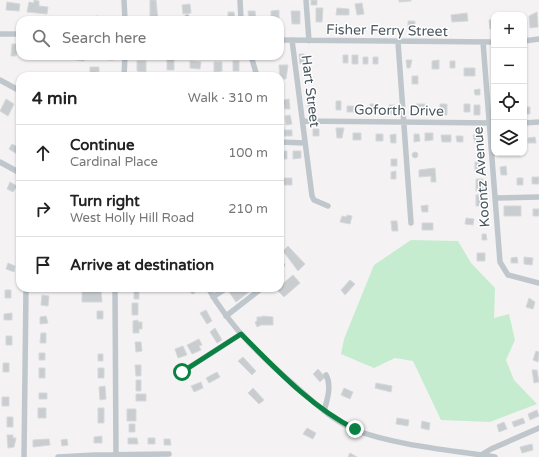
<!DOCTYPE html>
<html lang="en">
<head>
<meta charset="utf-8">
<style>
	body { margin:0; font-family:"Varela Round",sans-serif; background:#f2f2f2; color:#222 }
	.controls { position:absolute; right:12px; top:12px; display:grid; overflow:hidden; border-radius:8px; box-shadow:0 1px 3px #0004 }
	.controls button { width:36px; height:36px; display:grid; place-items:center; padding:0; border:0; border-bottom:1px solid #e0e0e0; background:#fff; color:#222; font:20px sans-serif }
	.stop { position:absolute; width:12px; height:12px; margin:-9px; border:3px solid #0b8043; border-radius:50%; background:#fff }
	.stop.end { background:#0b8043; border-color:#fff; box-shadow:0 1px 4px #0008 }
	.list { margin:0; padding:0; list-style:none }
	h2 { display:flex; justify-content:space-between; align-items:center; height:52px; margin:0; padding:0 16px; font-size:17px }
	h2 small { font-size:13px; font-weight:400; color:#767676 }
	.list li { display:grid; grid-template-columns:26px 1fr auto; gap:12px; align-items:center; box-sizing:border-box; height:56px; padding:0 16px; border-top:1px solid #e0e0e0 }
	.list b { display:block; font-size:15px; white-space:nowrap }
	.list p { margin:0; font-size:13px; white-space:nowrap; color:#767676 }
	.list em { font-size:13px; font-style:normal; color:#767676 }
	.icon { flex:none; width:22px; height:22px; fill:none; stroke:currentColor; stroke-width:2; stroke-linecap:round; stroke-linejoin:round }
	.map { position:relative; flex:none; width:539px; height:457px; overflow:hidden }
	.search { position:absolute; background:#fff; box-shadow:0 1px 3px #0004; left:16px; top:16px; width:268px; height:44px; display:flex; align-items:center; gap:10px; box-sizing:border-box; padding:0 14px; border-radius:12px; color:#767676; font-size:15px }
	.panel { position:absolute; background:#fff; box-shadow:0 1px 3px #0004; left:16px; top:72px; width:268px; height:220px; border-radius:12px }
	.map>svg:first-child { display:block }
	.green { fill:#c6ecd0 }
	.building { fill:#c9cdd0; stroke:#d6d9dc }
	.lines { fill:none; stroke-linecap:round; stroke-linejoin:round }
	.minor { stroke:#bfc7cd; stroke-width:5.5 }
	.route { stroke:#0b8043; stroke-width:5 }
	.labels { text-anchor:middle; stroke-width:3; stroke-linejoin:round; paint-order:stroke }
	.street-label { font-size:14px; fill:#4b575e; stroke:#fff }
</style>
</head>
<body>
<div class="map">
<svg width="539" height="457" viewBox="0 0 539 457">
	<rect width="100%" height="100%" fill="#f4f2f2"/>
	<path class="green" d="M411,240L458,241L471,263L495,288L494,318L509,314L515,340L506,360L514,380L537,404L490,422L441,420L413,361L395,358L374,368L341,354L344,339L374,265Z"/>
	<path class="building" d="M34,0L39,1V6L48,7L47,14L27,12L29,2L34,3Z
		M150,0H156L158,20H150Z
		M311,0H317V5H311Z
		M399,0H411V1L399,2Z
		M7,2L20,4L19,11L6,10Z
		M362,3L364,14L357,15L355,4Z
		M190,4L191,13L183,14L182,5Z
		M316,8H323L322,22H316Z
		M337,8L349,9V15H336Z
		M279,10V20H271V11Z
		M248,11H255L256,20H249Z
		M291,11H300V24H292Z
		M228,12H234L235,20H228Z
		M537,12L538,27L530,28L529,16Z
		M467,13L468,21L452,22L451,15Z
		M98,16V20H91V17Z
		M489,20H494V29H490Z
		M408,21H415V30H408Z
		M12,44H19V54H16V56H11Z
		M299,54H304V63L300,64Z
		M343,55H348V63H343Z
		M352,55H358V64H352Z
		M77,56H84V61L76,60Z
		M108,56H114V60H108Z
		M363,57H368V64H363Z
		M373,57H378V64H373Z
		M167,59H174V70H167Z
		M406,60H412L410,68H407Z
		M439,60V69H432V61Z
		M137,61H146V72L137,71Z
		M190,61L201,62L200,69L190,68Z
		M233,61H239V71H233Z
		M450,61H455V68H450Z
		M214,62H222V71L214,72Z
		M279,65H288L286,79H280Z
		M90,67H99V72H96V76H90Z
		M464,68H475V76H464Z
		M412,76H418V84H412Z
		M480,89V95H475L474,90Z
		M6,99L14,104L8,116L0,111Z
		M289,99L290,109H285L283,100Z
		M336,101H341V110H336Z
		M308,103H315V111H308Z
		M370,104H379V110H370Z
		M416,104H425V112H417Z
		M440,104H447V115H440Z
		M464,104H470V112H464Z
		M358,105H364V114H358Z
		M389,105H395V114H389Z
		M474,105H480V115H474Z
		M347,106H354V112H347Z
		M526,107H530V114H526Z
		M290,115L292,124L286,125L285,116Z
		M336,128H344L342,138H337Z
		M313,129H319V136H313Z
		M284,130H292V136H284Z
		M353,133H361V140H353Z
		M425,133H433V140L425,141Z
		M376,134H383V141H376Z
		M396,134V143H391L390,135Z
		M414,134H419L420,141L414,142Z
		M441,135H451V142H442Z
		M473,135H482V145L475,143Z
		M456,136H463V142H457Z
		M535,137L536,143H528V138Z
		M12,144L20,148L17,154L9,149Z
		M281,151H287V159H281Z
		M293,151H301V158L293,159Z
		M412 155a3 3 0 1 1 6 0a3 3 0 1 1-6 0Z
		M391,159H397V166H391Z
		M481,161V172H475V162Z
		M506,166L507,175H501L500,167Z
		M435,168L436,182H431V176L419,177V170Z
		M396,171V179H391V172Z
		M532,177H539V184H532Z
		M280,178H292V185H280Z
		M517,178H523V185H517Z
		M476,179H483V192L476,191Z
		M10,182L17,186L13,192L7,189Z
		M482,194V206H476V195Z
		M428,205V212H422L421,206Z
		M504,206H521V216H504Z
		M533,209H539V216H533Z
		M347,215L352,216L350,224L340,222L342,216L346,217Z
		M466,218L474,219L473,225L465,224Z
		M391,221H397L398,231H392Z
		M422,223H433V230H422Z
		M482,234H486L487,240H482Z
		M288,246L305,264L298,271L283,251Z
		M477,253H485V261H477Z
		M517,257L518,263H511V258Z
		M524,257L533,258L532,265L524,264Z
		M8,263L15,266L14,272L6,269Z
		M293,275L300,283L284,297L276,289L280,288V286Z
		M350,280L355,284L345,295L341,290Z
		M134,288H139V299H134Z
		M186,288H193L195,293L192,294L190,291L188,292Z
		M234,288H250L247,290L249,292L236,302L229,292Z
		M5,290H11V298H5Z
		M82,291H101L102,302H82Z
		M42,295L49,296L48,306L41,305Z
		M529,298L535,302L533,309L526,307Z
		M132,303H138V315H132Z
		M206,310L212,321L207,324L200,313Z
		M97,311H103V319H97Z
		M12,313V320H4V314Z
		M46,316L48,323L40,324V317Z
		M262,316L273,317V325H261L257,327L255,322L257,321V317H262Z
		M138,320V322H142V329H139V333H133V321Z
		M215,328L222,340L217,343L210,332Z
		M41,333H46V343H40Z
		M6,336H12V345H6Z
		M199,339L202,345L199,346L201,350L192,354L187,345Z
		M135,342H141L142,351L136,352Z
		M183,346L187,355L178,358L175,349Z
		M536,351L539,352L538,362L533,360Z
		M39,353H45V360H39Z
		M98,354H103V361H98Z
		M243,357L256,371L252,375L238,361Z
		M3,363H9V372H3Z
		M135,365H141V376H136Z
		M39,368H45V378H39Z
		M98,368H104V378H98Z
		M318,369L325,377L320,382L313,374Z
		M532,370H537L539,382L534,383Z
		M217,372L220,377L209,383L206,378Z
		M136,380H141V391H136Z
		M201,382L203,388L194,392L191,386Z
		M376,383L392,386L391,392L375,388Z
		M105,386L106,399L100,400L99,387Z
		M253,388L264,400L259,404L248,393Z
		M344,388L353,392L350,399L341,395Z
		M39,393H47V399H39Z
		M136,394H146V401H136Z
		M2,397H9V406H2Z
		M38,408H46V418H38Z
		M98,408H104V423H98Z
		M127,409H136V421H127Z
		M537,410L539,416L530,420L528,414Z
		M7,417H13V427H7Z
		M397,418L409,420L408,426L396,424Z
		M523,418L525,423L514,427L512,422Z
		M422,421L430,423L429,430L421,428Z
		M504,422L507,429L499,432L497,425Z
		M129,424H135V432H129Z
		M307,428L316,433L313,439L303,434Z
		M7,435H13V438H16L14,447L8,448Z
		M102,436V443H94V437Z
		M128,438H137L138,444H128Z
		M148,438H155V444H148Z
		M49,439L50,445L33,447V440Z
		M67,439L68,445L62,446L61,440Z
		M164,439H170L171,445H164Z
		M532,444L533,450L522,453L520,447Z
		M350,453L357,457H348Z"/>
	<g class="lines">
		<path class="minor" d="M124,0L125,20
			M240,0L241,20
			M306,0L309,41
			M187,17L188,20
			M0,34H20
			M280,40L494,42
			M292,40L312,196L314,200L328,206
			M524,41L539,39
			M398,42L411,223
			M483,42L500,262L508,275L539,283
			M251,56L257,76
			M124,76L125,56
			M0,80L20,91
			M303,121L494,123
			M524,123L539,122
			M280,142L305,143
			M0,162L20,173
			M495,198L539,197
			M280,263L282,265L280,266
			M115,288L116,455
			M208,288C231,329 266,361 301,391C318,406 334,421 355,430C398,446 451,450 495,457
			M213,297L227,288
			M226,316L262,288
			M182,372L241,334
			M324,411C327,401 332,385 326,375
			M481,455L491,449L539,428
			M24,457L26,288
			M58,457L95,455L169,454"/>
	</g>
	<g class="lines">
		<path class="route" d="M182,372L241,334C276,369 311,407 355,429"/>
	</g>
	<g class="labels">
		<g class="street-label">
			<text transform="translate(387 30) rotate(1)" y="5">Fisher Ferry Street</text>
			<text transform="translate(311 91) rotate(83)" y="5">Hart Street</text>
			<text transform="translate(399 110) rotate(1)" y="5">Goforth Drive</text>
			<text transform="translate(481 177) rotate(-94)" y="5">Koontz Avenue</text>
		</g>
	</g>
</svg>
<div class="controls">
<button>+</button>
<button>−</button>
<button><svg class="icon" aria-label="locate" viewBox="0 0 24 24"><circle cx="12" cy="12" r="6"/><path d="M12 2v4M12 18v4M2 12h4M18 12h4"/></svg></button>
<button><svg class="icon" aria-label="layers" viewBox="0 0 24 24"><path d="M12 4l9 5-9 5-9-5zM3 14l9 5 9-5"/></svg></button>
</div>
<div class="stop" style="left:182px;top:372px"></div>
<div class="stop end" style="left:355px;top:429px"></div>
<div class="search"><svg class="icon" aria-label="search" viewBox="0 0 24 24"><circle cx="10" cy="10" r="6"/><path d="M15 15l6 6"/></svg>Search here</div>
<section class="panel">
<h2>4 min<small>Walk · 310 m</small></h2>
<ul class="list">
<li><svg class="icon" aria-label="ahead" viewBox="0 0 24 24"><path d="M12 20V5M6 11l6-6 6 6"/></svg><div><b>Continue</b><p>Cardinal Place</p></div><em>100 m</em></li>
<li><svg class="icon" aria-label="right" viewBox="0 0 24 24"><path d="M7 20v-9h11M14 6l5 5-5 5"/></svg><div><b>Turn right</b><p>West Holly Hill Road</p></div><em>210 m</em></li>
<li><svg class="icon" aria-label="arrive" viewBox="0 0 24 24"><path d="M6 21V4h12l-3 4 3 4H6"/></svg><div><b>Arrive at destination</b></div></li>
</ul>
</section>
</div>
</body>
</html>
